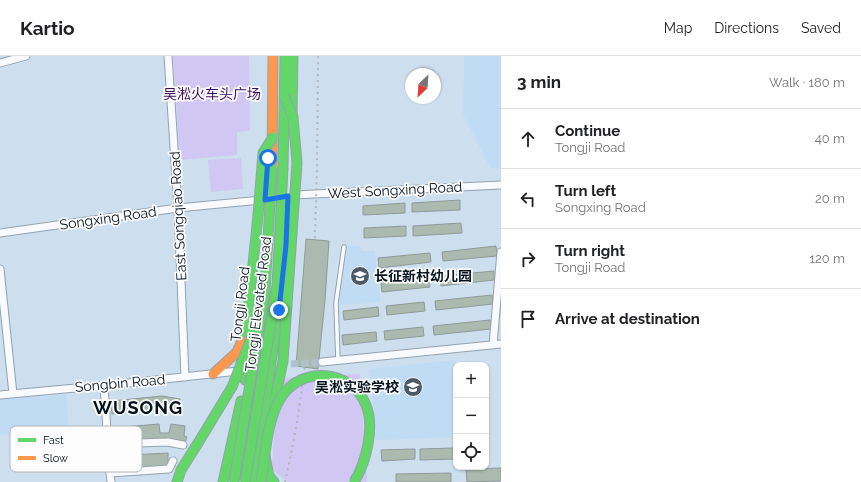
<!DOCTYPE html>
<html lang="en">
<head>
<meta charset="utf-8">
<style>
	body { margin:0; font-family:Raleway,"Noto Sans SC",sans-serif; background:#f2f2f2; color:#202124 }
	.controls { position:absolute; right:12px; bottom:12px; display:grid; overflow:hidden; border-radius:8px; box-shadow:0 1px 3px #0004 }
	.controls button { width:36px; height:36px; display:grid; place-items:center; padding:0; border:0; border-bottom:1px solid #e0e0e0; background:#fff; color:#202124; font:20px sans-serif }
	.compass { position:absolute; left:405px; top:12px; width:36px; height:36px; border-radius:50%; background:#fff; box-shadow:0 1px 3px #0004; rotate:205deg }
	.stop { position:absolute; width:12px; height:12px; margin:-9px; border:3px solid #1a73e8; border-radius:50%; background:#fff }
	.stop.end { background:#1a73e8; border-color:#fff; box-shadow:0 1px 4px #0008 }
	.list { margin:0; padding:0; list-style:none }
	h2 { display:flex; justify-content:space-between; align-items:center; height:52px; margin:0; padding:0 16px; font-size:17px }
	h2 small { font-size:13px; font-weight:400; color:#757577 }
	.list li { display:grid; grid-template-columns:26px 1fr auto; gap:12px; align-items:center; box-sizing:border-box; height:60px; padding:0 16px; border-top:1px solid #e0e0e0 }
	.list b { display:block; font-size:15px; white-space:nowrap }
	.list p { margin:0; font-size:13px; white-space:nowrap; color:#757577 }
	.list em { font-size:13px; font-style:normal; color:#757577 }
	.icon { flex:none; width:22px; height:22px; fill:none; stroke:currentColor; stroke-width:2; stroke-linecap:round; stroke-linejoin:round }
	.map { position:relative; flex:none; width:501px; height:426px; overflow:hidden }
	header { display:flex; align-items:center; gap:24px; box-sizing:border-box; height:56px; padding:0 20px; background:#fff; border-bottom:1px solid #e0e0e0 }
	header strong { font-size:19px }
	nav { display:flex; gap:22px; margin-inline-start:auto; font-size:14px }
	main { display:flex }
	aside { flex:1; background:#fff }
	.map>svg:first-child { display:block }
	.built { fill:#c0dcf5 }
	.green { fill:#d0c7f3 }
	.building { fill:#abbaae; stroke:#8e9a99 }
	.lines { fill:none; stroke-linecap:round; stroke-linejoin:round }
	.street-tunnel { stroke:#afc0d0; stroke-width:7; stroke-dasharray:7 3.5; stroke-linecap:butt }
	.lane-casing { stroke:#93a2b0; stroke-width:5.5 }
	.street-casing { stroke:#93a2b0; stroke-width:9 }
	.fast-casing { stroke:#93a2b0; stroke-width:11 }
	.slow-casing { stroke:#93a2b0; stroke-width:11 }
	.lane { stroke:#f8fafd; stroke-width:3.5 }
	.street { stroke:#f8fafd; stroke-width:7 }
	.fast { stroke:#63d668; stroke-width:9 }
	.slow { stroke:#ff974d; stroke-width:9 }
	.rail { stroke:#b2b7bb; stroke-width:2; stroke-dasharray:2 4; stroke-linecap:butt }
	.fast-bridge-casing { stroke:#93a2b0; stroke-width:11; stroke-linecap:butt }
	.fast-bridge { stroke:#63d668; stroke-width:9 }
	.route { stroke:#1a73e8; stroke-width:5 }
	.labels { text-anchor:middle; stroke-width:3.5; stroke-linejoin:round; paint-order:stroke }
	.park-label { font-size:14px; fill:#3d0d60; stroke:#fcfcfc }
	.street-label { font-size:14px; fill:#05131f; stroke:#fcfcfc }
	.poi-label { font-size:14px; font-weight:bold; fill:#05131f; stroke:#fcfcfc; text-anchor:start }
	.district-label { font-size:18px; font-weight:bold; letter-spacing:1px; fill:#05131f; stroke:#fcfcfc }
	.key { fill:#fcfcfc; stroke:#b2b6ba; stroke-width:1 }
	.key-label { font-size:11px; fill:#05131f }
</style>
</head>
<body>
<header>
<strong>Kartio</strong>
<nav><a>Map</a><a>Directions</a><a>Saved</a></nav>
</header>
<main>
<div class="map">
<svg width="501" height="426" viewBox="0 0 501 426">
	<rect width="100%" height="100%" fill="#cddfef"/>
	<path class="built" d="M464,0H501V112H490L463,59Z
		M348,190H361L362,195H375L380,246L339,249Z
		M455,304L456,381L376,384L370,313Z
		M66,339L69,374L0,379V343Z"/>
	<path class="green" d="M173,0H249L250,75L237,76V99L180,104Z
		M241,102L243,133L211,136L208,104Z
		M360,318L367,426H288L275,416L272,410L277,334L286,322Z"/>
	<path class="building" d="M460,144V154L412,156V147Z
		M405,147V157L363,159V150Z
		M461,167L462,177L413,180V170Z
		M406,170V180L364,182V172Z
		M306,183L329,185L325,244L318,313L296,310Z
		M496,190L497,200L443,205L442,196Z
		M430,197L431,206L379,212L378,202Z
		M494,215V224L441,230L440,220Z
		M429,222L430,231L382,236L381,227Z
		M492,239L493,248L436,254L435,245Z
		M424,246L425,255L387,259L386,250Z
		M378,251L379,260L344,264L343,255Z
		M490,264L491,273L434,279L433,270Z
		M423,271L424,280L385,284L384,275Z
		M376,276L377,285L343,289L342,279Z
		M162,340L180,343L178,357L166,354L112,358L111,345Z
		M159,368L160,377H169L171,368L185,370L184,380L187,381L185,387L112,386L110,372Z
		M454,392L455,403L420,404V393Z
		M415,393V403L382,405L381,394Z
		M168,397V412L111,415L110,400Z
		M501,412V425L467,426L466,413Z
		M451,417V426H396V418Z"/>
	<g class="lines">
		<path class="street-tunnel" d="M291,308L322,306"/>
		<defs>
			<path id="lane" d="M338,305L336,247L344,191"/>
			<path id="street" d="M168,0L178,152L185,321
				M0,7L26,0
				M294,139L501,129
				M0,177L178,152L262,144
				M0,213L13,338
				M493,289L501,196
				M322,306L501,288
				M104,330L110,417L169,413L173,405
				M0,339L119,328L238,315
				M108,388L168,386L183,389
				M110,417L111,426"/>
			<path id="fast" d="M292,57L293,0
				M283,112L285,0
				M245,324L240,314L246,277L258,159
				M273,354L283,305L284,291
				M265,400L269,420L274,426
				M177,426L181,414L198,387
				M223,426L241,345
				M253,426L277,267"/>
			<path id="slow" d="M272,112L273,0
				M213,318L237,296L242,285"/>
		</defs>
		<use href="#lane" class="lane-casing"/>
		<use href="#street" class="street-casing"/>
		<use href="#fast" class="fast-casing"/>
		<use href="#slow" class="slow-casing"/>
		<use href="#lane" class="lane"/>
		<use href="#street" class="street"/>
		<use href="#fast" class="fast"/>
		<use href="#slow" class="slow"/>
		<path class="rail" d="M285,426C317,287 317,142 318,0"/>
		<defs>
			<path id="fast-bridge" d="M284,40L293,61L297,107L284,291
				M258,159L263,97L273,81
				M198,387L232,331L253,278
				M234,426L265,235L272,112
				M245,426L277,229L283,112
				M261,426C266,399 266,364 282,340C303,309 352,314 366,349C375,371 366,407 354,426"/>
		</defs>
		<use href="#fast-bridge" class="fast-bridge-casing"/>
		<use href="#fast-bridge" class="fast-bridge"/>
	</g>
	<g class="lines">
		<path class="route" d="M268,102L265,144L288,140L286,189L279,254"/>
	</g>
	<defs>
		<symbol id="school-disc" viewBox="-11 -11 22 22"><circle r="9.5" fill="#4b5a68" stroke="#fcfcfc"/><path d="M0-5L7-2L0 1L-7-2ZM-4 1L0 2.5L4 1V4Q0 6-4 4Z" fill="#fff"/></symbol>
	</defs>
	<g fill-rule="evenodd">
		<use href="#school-disc" x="349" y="209" width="22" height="22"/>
		<use href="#school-disc" x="402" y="320" width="22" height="22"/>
	</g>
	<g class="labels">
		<g class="park-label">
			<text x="212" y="43">吴淞火车头广场</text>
		</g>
		<g class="street-label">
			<text transform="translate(395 134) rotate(-3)" y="5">West Songxing Road</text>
			<text transform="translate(178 160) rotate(-93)" y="5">East Songqiao Road</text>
			<text transform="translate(108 162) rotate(-8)" y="5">Songxing Road</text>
			<text transform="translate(240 248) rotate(-83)" y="5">Tongji Road</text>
			<text transform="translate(258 248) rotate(-83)" y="5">Tongji Elevated Road</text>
			<text transform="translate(120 327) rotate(-5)" y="5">Songbin Road</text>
		</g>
		<g class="poi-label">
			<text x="374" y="225">长征新村幼儿园</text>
			<text x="399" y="336" text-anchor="end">吴淞实验学校</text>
		</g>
		<g class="district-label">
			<text x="138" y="358">WUSONG</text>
		</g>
	</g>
	<rect x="10" y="370" width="132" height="46" rx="6" class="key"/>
	<rect x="18" y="382" width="18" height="4" fill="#63d668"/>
	<rect x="18" y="400" width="18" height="4" fill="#ff974d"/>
	<g class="key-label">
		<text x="43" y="388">Fast</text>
		<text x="43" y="406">Slow</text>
	</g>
</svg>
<div class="controls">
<button>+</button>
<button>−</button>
<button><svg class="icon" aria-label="locate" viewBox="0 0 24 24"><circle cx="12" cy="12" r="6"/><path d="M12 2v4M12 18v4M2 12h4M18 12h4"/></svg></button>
</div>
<svg class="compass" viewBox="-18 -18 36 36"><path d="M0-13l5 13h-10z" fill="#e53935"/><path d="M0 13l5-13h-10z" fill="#757577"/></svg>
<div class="stop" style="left:268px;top:102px"></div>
<div class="stop end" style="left:279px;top:254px"></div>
</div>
<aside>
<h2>3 min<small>Walk · 180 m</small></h2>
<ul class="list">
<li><svg class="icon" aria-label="ahead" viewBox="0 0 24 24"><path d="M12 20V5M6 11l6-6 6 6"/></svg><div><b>Continue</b><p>Tongji Road</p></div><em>40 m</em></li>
<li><svg class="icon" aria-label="left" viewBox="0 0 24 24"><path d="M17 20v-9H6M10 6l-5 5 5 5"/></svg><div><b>Turn left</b><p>Songxing Road</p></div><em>20 m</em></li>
<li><svg class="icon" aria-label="right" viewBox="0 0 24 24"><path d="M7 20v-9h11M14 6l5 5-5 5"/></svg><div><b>Turn right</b><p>Tongji Road</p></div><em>120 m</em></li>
<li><svg class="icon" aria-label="arrive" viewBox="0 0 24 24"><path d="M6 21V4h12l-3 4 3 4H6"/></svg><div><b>Arrive at destination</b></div></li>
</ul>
</aside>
</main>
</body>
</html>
